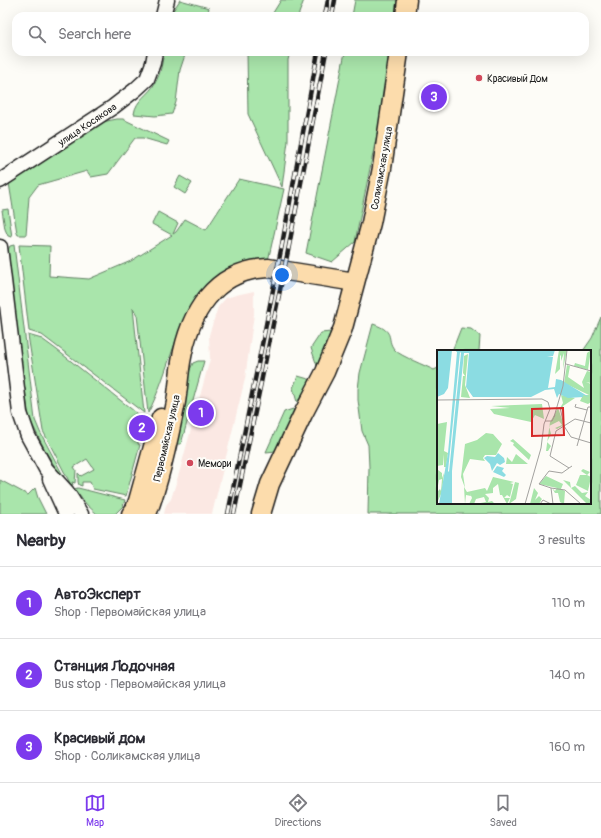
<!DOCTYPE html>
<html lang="en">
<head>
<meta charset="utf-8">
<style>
	body { margin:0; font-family:Pangolin,sans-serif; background:#f2f2f3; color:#2b2b33 }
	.you { position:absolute; left:282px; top:275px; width:14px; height:14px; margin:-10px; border:3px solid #fff; border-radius:50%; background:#1a73e8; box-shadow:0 0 0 6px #1a73e833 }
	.badge { display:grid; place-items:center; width:26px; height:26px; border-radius:50%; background:#7c3aed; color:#fff; font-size:13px; font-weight:700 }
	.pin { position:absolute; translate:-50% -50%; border:2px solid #fff; box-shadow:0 1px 4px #0006 }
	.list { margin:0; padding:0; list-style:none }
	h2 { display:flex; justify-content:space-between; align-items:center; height:52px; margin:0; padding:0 16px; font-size:17px }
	h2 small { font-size:13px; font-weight:400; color:#7c7c81 }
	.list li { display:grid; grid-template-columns:26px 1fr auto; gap:12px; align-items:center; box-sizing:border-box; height:72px; padding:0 16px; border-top:1px solid #e1e1e2 }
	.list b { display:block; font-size:15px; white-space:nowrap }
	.list p { margin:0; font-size:13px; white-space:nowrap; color:#7c7c81 }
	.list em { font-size:13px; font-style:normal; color:#7c7c81 }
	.icon { flex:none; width:22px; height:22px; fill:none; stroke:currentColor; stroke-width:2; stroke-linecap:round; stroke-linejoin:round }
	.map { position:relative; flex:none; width:601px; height:514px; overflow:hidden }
	.search { position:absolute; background:#fff; box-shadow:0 4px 16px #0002; left:12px; right:12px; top:12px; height:44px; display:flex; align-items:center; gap:10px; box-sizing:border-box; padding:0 14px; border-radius:12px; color:#7c7c81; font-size:15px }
	.sheet { height:268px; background:#fff }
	nav { display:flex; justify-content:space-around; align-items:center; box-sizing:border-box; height:56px; border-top:1px solid #e1e1e2; background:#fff; font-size:11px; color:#7c7c81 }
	nav a { display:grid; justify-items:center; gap:2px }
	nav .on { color:#7c3aed }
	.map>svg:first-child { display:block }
	.built { fill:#fbe8e3 }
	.green { fill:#a9e5ab; stroke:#628064 }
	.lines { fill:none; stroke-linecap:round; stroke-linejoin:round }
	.minor-casing { stroke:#1c1c1c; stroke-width:17 }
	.major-casing { stroke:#1c1c1c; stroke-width:21 }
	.minor { stroke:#fdfcf7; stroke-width:14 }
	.major { stroke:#fcdcac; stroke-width:18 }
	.rail-casing { stroke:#1c1c1c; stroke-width:4.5 }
	.rail { stroke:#fdfcf7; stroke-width:3; stroke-dasharray:9; stroke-linecap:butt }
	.poi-dot { fill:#d1495b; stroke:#fdfcf7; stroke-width:1.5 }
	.labels { text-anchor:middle; stroke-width:4; stroke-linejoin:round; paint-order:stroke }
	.poi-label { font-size:10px; fill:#1c1c1c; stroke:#fdfcf7; text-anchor:start }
	.street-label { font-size:10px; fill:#1c1c1c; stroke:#fdfcf7 }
	.inset-road { fill:none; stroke:#a3a29f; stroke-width:1 }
	.view { fill:#d62828; fill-opacity:0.15; stroke:#d62828; stroke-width:2 }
	.inset-edge { fill:none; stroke:#1c1c1c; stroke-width:2 }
</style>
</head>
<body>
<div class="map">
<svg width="601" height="514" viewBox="0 0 601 514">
	<rect width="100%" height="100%" fill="#fdfcf7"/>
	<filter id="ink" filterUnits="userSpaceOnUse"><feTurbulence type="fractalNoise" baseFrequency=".025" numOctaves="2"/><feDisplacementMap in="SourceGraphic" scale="8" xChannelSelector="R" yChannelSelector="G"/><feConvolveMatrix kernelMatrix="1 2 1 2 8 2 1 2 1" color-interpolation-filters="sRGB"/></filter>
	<g filter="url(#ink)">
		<path class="built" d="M254,291V314L245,379L212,514H164L166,505L171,499L180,470L210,359L209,335L218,307L226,298L236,295Z"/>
		<path class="green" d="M180,0L209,8L207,16H171L172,12Z
			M281,0H304L298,16H271Z
			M355,0H397L395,16H352Z
			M164,52H186L180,70L176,102L172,114L155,116L134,114C136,99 149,95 155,83C161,73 162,63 164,52Z
			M247,52H290L288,60V141L282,187L248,114Z
			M345,52H390L379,124L355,242L332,262L306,253Z
			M117,119H123L169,141L167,145L143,138H135L108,174L91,177L87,171L38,185L29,197L26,235H18L17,233L9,183L102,122Z
			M180,176L192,183L185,194L174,187Z
			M239,179L284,189L268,261C253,263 237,265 223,272C220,274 217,277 214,279C177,310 170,372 148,413L137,315L133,308L144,413L42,335L29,331L19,245L50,246L49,276L89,279L131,261L172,235L152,224L158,212L178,223L173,234L176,232L185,219L206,230Z
			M8,209L12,237L8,236L5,229L2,210Z
			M14,245L35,420L40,432L65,479L63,480L46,452L29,418L21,361L8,250L10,246Z
			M601,317V514H368L369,467L368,445L362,431L358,400V389L360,373L373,324C398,332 384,340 396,351C401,356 426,366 434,370L438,368V503H590V351H583L592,338Z
			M461,328L471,329L480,336L479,351H452Z
			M331,332L317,366L311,348L321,333Z
			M28,335L42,339L57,350L144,419L143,423H139L137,434L140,435L138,444L140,445L126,496L93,489L90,482H82V486L79,485L78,482V473L81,476L94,469L87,459L74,467L76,470L75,483L72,482L73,485H71L43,431Z
			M198,361H204L181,444H176L188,374L193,363Z
			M298,376L312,380L297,402L293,388Z
			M293,409L296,416L276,451L266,452L284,412Z
			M0,480L28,495L35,488L38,498L46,514H0Z
			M78,488L125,500L123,506L115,514H97L87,505L74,489Z"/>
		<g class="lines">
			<defs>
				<path id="minor" d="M163,16L167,0
					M0,181L113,107L135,90L147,79L153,63L155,52
					M0,247L20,413L28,436L46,469L67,492L81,514
					M50,479L66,514"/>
				<path id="major" d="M405,16L407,0
					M131,514L135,509L138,501L161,418
					M147,514C160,480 169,438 176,402C178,389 179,375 181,362C189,314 214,270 268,268L355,282
					M261,514L270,484L303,414L325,372L343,328L371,223L382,168L399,52"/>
			</defs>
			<use href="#minor" class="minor-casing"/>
			<use href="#major" class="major-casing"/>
			<use href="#minor" class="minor"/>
			<use href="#major" class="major"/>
			<defs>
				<path id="rail" d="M325,16L328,0
					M332,16L335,0
					M228,514L281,250L318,52
					M234,514L288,251L326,52"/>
			</defs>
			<use href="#rail" class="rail-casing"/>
			<use href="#rail" class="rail"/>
		</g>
	</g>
	<g class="poi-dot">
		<circle cx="479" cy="78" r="4"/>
		<circle cx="190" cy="463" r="4"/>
	</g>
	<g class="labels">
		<g class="poi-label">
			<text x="487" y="82">Красивый Дом</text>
			<text x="198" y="467">Мемори</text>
		</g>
		<g class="street-label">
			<text transform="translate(87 124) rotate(-34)" y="4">улица Косякова</text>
			<text transform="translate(381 168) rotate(-80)" y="4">Соликамская улица</text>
			<text transform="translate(166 438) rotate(-77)" y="4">Первомайская улица</text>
		</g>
	</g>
	<g transform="translate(437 350)">
		<rect width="154" height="154" fill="#fdfcf7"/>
		<path d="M122,0H130L126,19L127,3L124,11V5L123,6V19L118,24ZM154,0L151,20L137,16L138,13L148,16L150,3ZM31,4L28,35L33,48L24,47L26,26H28L26,23L27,6ZM130,15L133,16L131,27L147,38L145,32L150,21L154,22V33L149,32L154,34V52L151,54L143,51L146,45H152L127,33ZM124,45L138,48L126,56L127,61L123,58L126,53ZM105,54L107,69L98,65L94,72L57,64L53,59L73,58L54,56ZM121,58L127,75L120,79L118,78L125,75L122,71L112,76L114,84L110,92L114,96L111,101H109L113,72ZM10,72L7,101L11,103L9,117H7V104L6,115L0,116V74ZM49,83L56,84L65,94L59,105H48L46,108L48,111L33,109L26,124L28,138L24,127L28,94L40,90ZM76,89L94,105L92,110L76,95L77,93L73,91ZM79,104L91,114H69L70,107L75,112ZM146,119L153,122L150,125L154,127L151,141L139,135L143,125H150L144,121ZM1,120L5,123V128L7,123L5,142L0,153V142L3,139L4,141L5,129L2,130L0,141ZM109,126L126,134L124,139L128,141L127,154L123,152L121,143H118L115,138L118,141L120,138L102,134ZM56,127L77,132L73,133L76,134L73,147L70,145L67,148H73L70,154L65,145H63L61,134L56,138V143L48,144L52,148L51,152L55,151L58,154H38L49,152L47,147L39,149L37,154H32L35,148L33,143L34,146L29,145L28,154L27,137L30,142L48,138L50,141ZM126,130L133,132L134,138L138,136L145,143L151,142L148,146L154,150V154H150ZM78,132L82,133L79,149L72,154ZM97,138L101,143L98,150L102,146L105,149L102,154H93Z" fill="#a9e5ab"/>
		<path d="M0,0H15L11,38L7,44L0,47ZM17,0H118L116,6H110L116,7L111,38L118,37L119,29L124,30L152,47L146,45V47L131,48L122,44L120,48L117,39L108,40L94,47H36L29,37L32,3H27L15,121V154H2L11,103L20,2ZM23,2L24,3L12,122L11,121ZM61,103L67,108L68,112L63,115L60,113L55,121L53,114L47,108L50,106L58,107ZM60,116L67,118L65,121L69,125L67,127L56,122Z" fill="#8bdce2" fill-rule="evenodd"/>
		<path class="inset-road" d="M129,14L154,21M0,50L105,49L111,52L113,59L107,74L104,98L88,154M139,54L138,57L150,60M123,57L127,76L134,87L154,93M117,67L126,36L130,0M108,71H115L118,65M140,96L151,57H154M135,116L132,118L113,106L119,81L138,69L154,73M114,138L128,140L144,154M103,154L106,150L114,154M116,154L114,138L102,134L112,121L125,123L132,118"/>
		<path class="view" d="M126,58L127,85L95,86V59Z"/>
		<rect width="154" height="154" class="inset-edge"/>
	</g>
</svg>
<div class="you"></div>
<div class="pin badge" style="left:201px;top:413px">1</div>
<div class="pin badge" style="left:142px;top:428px">2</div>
<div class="pin badge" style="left:434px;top:97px">3</div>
<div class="search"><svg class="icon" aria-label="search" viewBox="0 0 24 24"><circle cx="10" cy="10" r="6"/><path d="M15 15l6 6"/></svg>Search here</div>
</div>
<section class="sheet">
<h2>Nearby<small>3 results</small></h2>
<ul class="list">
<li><span class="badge">1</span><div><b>АвтоЭксперт</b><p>Shop · Первомайская улица</p></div><em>110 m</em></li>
<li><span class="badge">2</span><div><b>Станция Лодочная</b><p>Bus stop · Первомайская улица</p></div><em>140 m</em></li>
<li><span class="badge">3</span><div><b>Красивый дом</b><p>Shop · Соликамская улица</p></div><em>160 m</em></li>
</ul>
</section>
<nav>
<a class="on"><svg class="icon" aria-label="map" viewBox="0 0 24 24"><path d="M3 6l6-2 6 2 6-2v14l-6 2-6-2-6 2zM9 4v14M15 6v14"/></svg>Map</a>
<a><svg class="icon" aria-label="directions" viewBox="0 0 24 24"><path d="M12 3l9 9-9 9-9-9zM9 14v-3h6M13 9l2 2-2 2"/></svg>Directions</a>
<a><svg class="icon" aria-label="saved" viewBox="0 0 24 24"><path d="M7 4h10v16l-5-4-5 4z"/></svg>Saved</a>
</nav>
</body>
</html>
